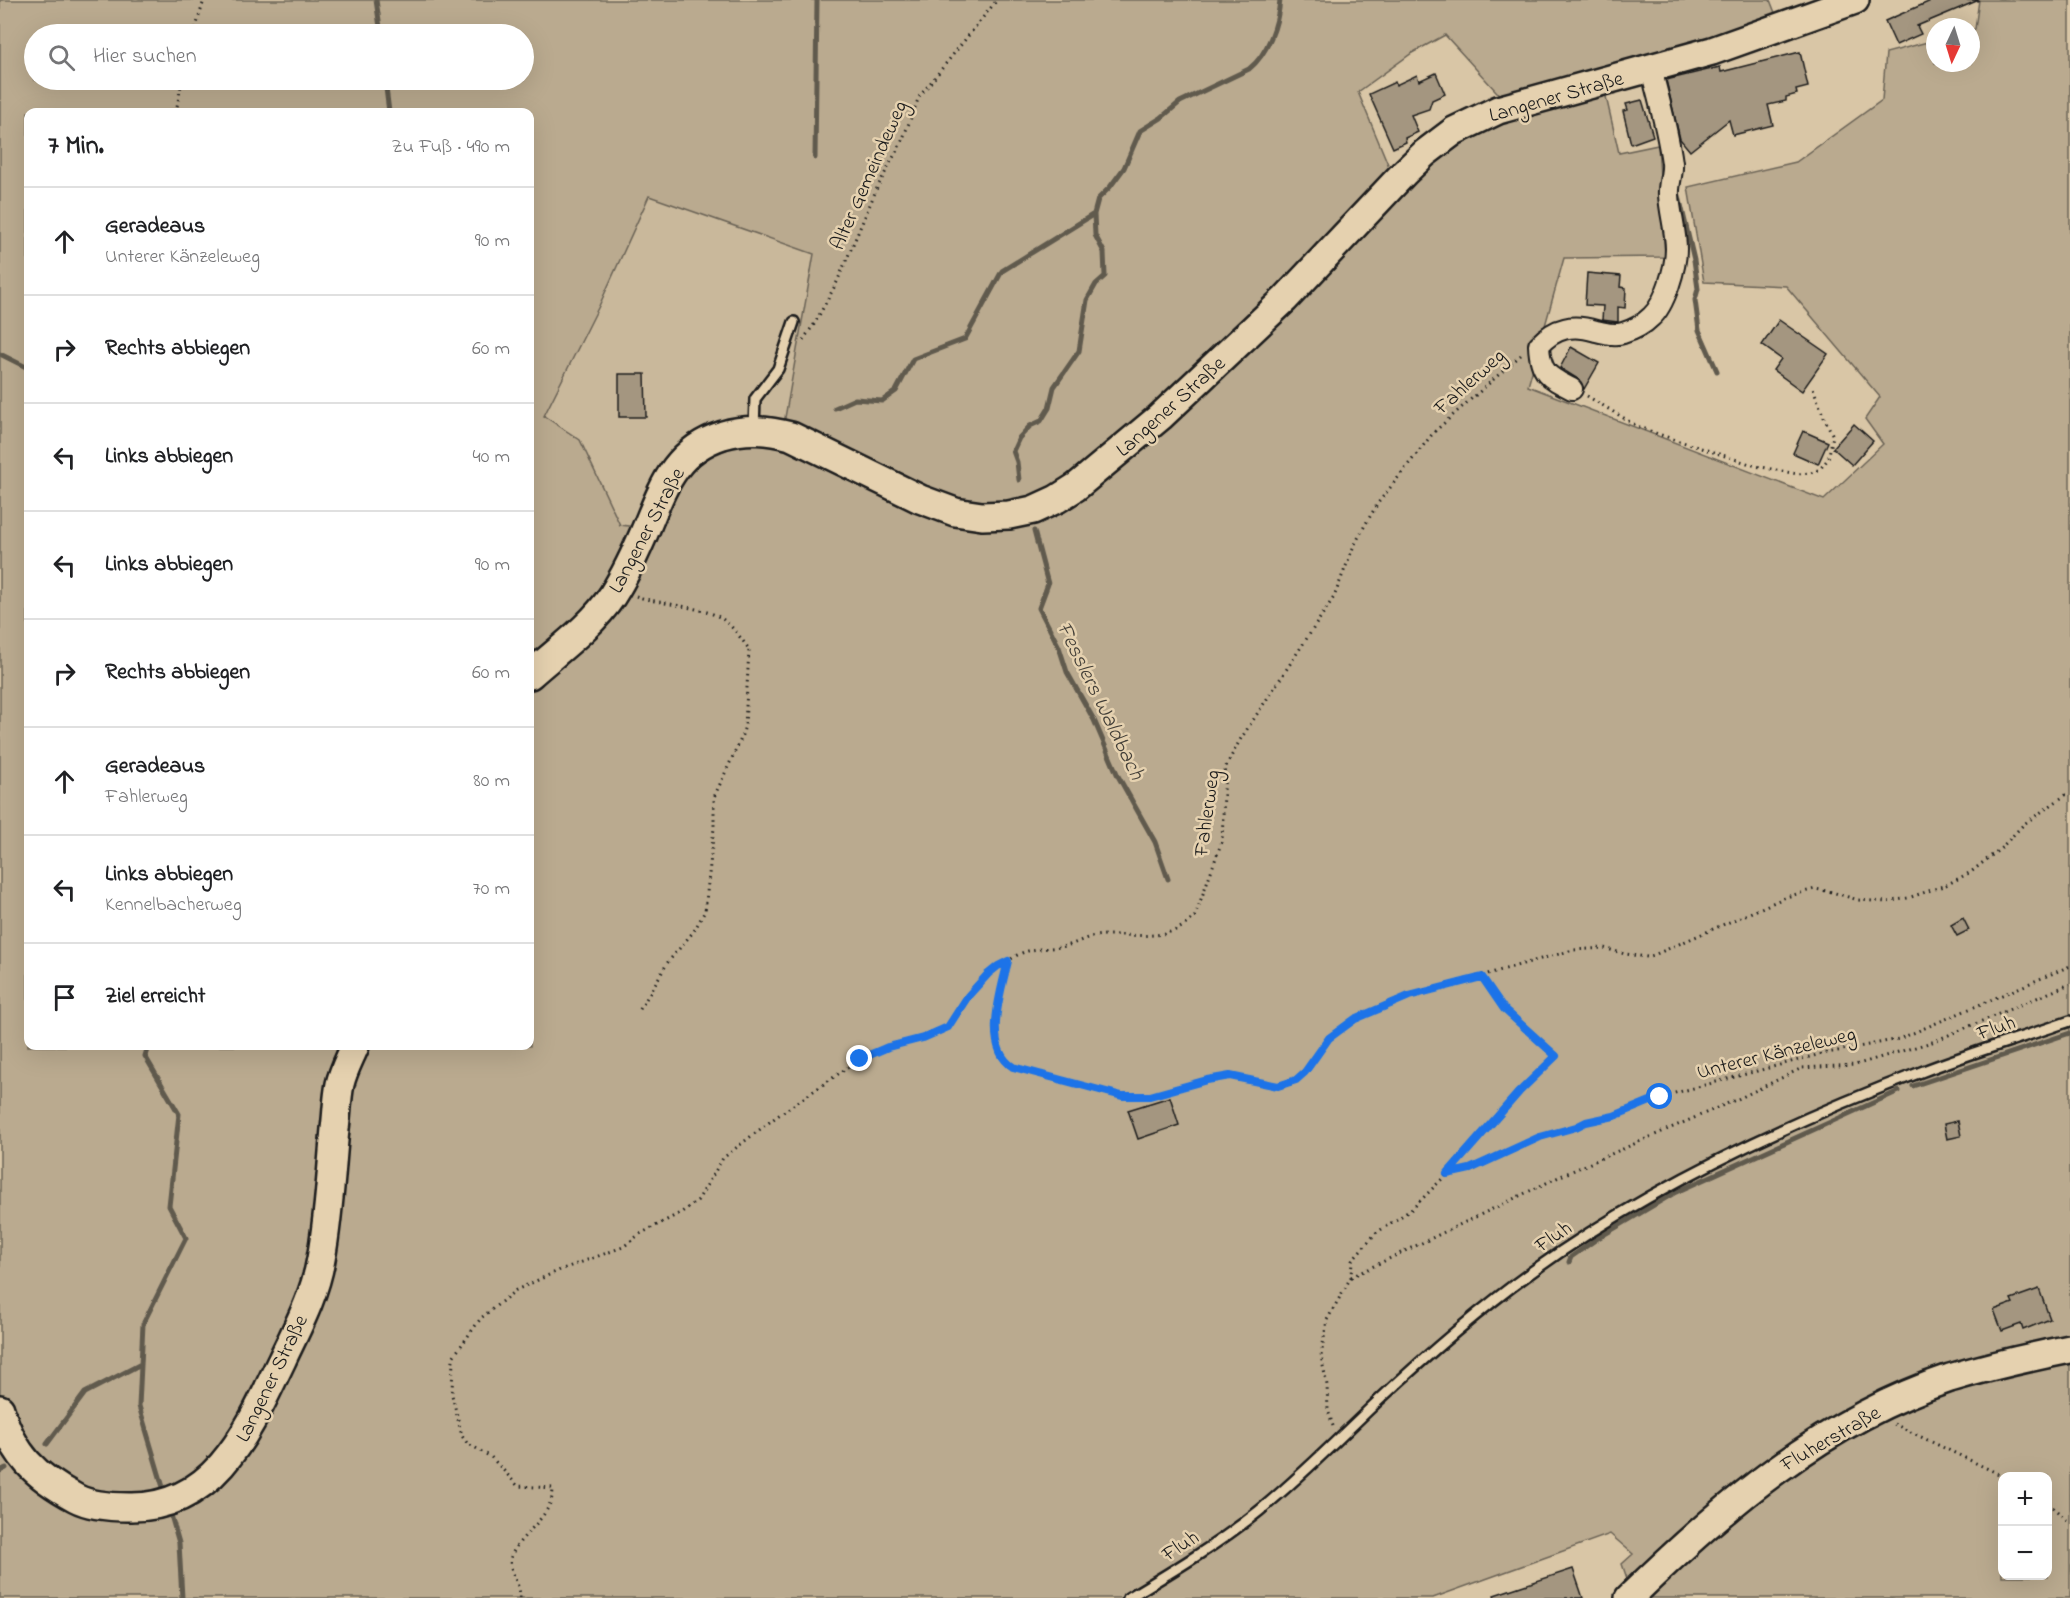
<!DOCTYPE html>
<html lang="de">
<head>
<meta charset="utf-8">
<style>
	body { margin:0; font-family:"Indie Flower",sans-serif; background:#f6f6f6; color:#202124 }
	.controls { position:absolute; right:18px; bottom:18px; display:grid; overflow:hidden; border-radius:12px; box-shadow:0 6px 24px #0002 }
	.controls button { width:54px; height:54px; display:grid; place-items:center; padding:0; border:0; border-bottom:2px solid #e0e0e0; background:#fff; color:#202124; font:30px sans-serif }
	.compass { position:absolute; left:1926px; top:18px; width:54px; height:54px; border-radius:50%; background:#fff; box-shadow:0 6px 24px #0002; rotate:184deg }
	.stop { position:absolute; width:18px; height:18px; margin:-14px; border:4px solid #1a73e8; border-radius:50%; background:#fff }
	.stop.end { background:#1a73e8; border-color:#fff; box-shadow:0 2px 6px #0008 }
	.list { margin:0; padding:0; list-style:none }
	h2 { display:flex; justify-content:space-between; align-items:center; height:78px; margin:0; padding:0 24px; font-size:26px }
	h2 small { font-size:20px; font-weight:400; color:#757577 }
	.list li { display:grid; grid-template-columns:39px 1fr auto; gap:18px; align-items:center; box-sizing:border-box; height:108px; padding:0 24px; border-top:2px solid #e0e0e0 }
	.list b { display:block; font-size:22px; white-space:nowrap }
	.list p { margin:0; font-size:20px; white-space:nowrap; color:#757577 }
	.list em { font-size:20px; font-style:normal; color:#757577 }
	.icon { flex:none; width:33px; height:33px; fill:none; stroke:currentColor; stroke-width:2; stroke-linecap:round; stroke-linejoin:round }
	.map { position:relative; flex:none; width:2070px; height:1598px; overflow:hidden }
	.search { position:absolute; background:#fff; box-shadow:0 6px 24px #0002; left:24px; top:24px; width:510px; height:66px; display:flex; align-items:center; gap:15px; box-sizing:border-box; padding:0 21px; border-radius:33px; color:#757577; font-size:22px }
	.panel { position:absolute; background:#fff; box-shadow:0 6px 24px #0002; left:24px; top:108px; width:510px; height:942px; border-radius:12px }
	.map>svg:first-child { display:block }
	.built { fill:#c9b89b }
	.green { fill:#baaa8f; stroke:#6b6356; stroke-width:1.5; fill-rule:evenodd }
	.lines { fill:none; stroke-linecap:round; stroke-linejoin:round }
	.stream { stroke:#605a4e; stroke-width:5 }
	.building { fill:#a49680; stroke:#1c1c1c; stroke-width:1.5 }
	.lane-casing { stroke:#1c1c1c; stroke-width:14 }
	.street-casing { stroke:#1c1c1c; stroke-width:24 }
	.secondary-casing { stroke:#1c1c1c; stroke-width:32 }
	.path { stroke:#1c1c1c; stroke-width:3; stroke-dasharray:1.5 4.5; stroke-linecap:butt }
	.lane { stroke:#e5d1af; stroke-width:9 }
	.street { stroke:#e5d1af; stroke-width:20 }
	.secondary { stroke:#e5d1af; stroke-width:27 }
	.route { stroke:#1a73e8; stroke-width:8 }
	.labels { text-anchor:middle; stroke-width:5; stroke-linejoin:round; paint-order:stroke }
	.street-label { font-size:21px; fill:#1c1c1c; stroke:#e5d1af }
	.water-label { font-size:22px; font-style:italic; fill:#444039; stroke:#e5d1af }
</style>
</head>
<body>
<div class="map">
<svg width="2070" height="1598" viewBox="0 0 2070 1598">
	<rect width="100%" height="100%" fill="#d9c6a6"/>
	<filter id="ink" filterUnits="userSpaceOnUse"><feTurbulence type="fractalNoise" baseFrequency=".0167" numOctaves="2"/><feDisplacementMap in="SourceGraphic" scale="12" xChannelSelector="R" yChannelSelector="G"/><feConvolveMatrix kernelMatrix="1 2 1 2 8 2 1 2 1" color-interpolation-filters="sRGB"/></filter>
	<g filter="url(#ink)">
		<path class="built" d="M649,196L814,254L780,446L656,529L620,525L580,440L543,417L599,306Z"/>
		<path class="green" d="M0,0H1770L1779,23L1505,101L1445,35L1412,53L1358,92L1390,169L1472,127L1604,88L1619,153L1658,145L1665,257L1564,258L1528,386L1824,500L1883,444L1865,419L1880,397L1786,286L1704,282L1688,187L1796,162L1882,100L1886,53L1935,40V63H1971V30L1975,29L1979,0H2070V1598H1643L1630,1587L1622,1564L1633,1554L1610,1534L1433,1598H0ZM34,34H524V80H34ZM28,112H530V1046H28ZM649,196L814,254L780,446L744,444L715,452L682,479L655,529L620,525L580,440L544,416L599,306ZM2002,1476H2048V1576H2002Z"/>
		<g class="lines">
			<path class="stream" d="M376,0L381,34
				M385,80L389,112
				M815,158L817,0
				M1678,192L1694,260L1698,289L1695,300L1699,330L1717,371
				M0,354L28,368
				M835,408L855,399L882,401L896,391L913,359L965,339L1002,271L1094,214
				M1019,480L1017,462L1013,451L1019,438L1030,426L1041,421L1049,408L1054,387L1079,351L1087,300L1096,284L1105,276L1104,252L1095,235L1094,214L1098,199L1110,187L1124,168L1140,131L1161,118L1180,102L1249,69C1268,54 1278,24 1280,0
				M1034,531L1048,584L1039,608L1059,647L1067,672L1094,720L1118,776L1155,842L1168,879
				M148,1046L145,1056L179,1114L169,1206L186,1238L143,1324L139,1406L165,1494
				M1913,1086L2070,1033
				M1569,1262L1571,1257L1598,1238L1674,1193L1899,1091
				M47,1444L85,1393L141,1364
				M0,1471L6,1468
				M169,1508L179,1543L182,1598"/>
		</g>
		<path class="building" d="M1933,0H1979L1917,26L1921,34L1896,45L1885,21Z
			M1800,52L1808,87L1796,90L1797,94L1786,97V101L1768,105L1773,125L1733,135L1729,120L1690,151L1680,139L1666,80L1720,67L1721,72Z
			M1436,73L1445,94L1432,100L1429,109L1411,115L1418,132L1405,138L1406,142L1393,148L1369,94L1395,82L1396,85L1417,75L1419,81Z
			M1642,100L1653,136L1631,144L1623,111L1628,110L1626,104Z
			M1587,273L1621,276L1620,287L1626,288L1625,308L1618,307V322L1602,320L1603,306L1585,305Z
			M1779,320L1828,354L1802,391L1773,370L1781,359L1762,345Z
			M1571,347L1599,363L1584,389L1578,379L1560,368Z
			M619,374H645L646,417H619Z
			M1854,424L1873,441L1852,465L1833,448Z
			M1803,431L1828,442L1818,464L1793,453Z
			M1963,918L1969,930L1957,936L1951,925Z
			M1170,1097L1179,1125L1138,1139L1128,1110Z
			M1958,1121L1961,1136L1947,1139L1944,1124Z
			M2039,1289L2050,1319L2023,1330L2021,1324L2002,1331L1994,1310L2013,1303L2011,1299Z
			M1573,1569L1583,1598H1495L1494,1595Z"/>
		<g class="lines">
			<defs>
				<path id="lane" d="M754,429L755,399L778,369L794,322
					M1128,1598C1173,1571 1218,1544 1259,1511C1301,1477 1339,1438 1378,1401C1427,1355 1479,1310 1533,1271C1651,1186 1786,1123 1921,1072C1970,1053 2021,1038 2070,1021"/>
				<path id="street" d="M1572,389C1548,377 1540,373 1539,345C1556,327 1573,324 1596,331C1606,333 1614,336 1623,333C1633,330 1644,324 1651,317C1665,305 1676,267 1676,249C1676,231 1670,213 1669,195C1668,184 1673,174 1672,163C1668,131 1659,100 1651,69"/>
				<path id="secondary" d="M530,675C558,650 591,627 612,596C626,574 637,550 647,526C664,485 676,450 723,435C747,428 768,430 791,436L920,499L955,512L982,516L1009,515L1033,510L1057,499L1076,487L1160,417L1285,299L1404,173L1425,153L1454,131L1498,110L1712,51L1855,0
					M0,1409C13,1455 35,1476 76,1498C91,1506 113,1507 129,1507C217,1509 250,1426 282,1360C297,1328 315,1295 321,1259C329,1216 331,1172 335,1129C337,1114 337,1098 340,1084C343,1071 350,1058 355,1046
					M1629,1598C1723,1506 1824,1420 1950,1378C1990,1366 2030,1357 2070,1349"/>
			</defs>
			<use href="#lane" class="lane-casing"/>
			<use href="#street" class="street-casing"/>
			<use href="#secondary" class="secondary-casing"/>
			<path class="path" d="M194,34L204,0
				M176,112L182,80
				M803,340L815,323L837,282L877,188L902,141L919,97L997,0
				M1521,355L1434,432L1378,503L1365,525L1353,548L1334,597L1240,740L1225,768L1222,841L1195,916C1168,946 1130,931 1095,936C1083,938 1072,946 1060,947C1038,950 1027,947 1008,961C1001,991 982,1048 1013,1067L1122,1096H1150L1207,1080L1230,1076L1278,1086L1289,1084L1305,1072L1329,1038L1340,1029L1381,1007L1409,996L1573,950L1604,948L1625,954L1647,957L1654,955L1786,897L1815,889L1832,892L1858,900L1887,902L1908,898L1946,885L1971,872L2001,848L2024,824L2070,792
				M1587,396L1637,426L1658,434L1756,466L1797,474L1811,473L1820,469L1828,459L1833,436L1823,415L1812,385
				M636,596C659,605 708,606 725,621C734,628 742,640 749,649L745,726L740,741L714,797V828L705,911L694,931L668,962L639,1011
				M1448,1172L1519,1092L1556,1056L1504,1009L1482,977
				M1351,1277L1565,1174L1740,1098L1802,1068L1855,1065L1932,1042L2070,984
				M1894,1424L2003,1476
				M1333,1426L1328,1410L1327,1385L1321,1356L1327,1320L1351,1277L1352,1260L1376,1233L1412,1209L1447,1174L1470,1169L1540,1137L1576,1127L1585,1122L1615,1116L1660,1097L1817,1055L1899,1039L2070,966
				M2048,1503L2070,1523
				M520,1598C521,1583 505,1568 512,1554C523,1531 553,1517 553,1488L518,1486L491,1457L467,1443L462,1436L452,1395L453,1357L481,1318L516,1290L560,1270L623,1247L640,1234L682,1212L698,1200L723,1158L776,1117L860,1059L888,1047L923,1038L948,1027L968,996L988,974L998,966L1008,961"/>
			<use href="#lane" class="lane"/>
			<use href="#street" class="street"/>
			<use href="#secondary" class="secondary"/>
		</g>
	</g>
	<g class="lines" filter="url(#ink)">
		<path class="route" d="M860,1059L888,1047L923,1038L948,1027L968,996L988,974L998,966L1008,961C1001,991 982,1048 1013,1067L1122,1096H1150L1207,1080L1230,1076L1278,1086L1296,1080L1305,1072L1329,1038L1355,1019L1409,996L1482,977L1504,1009L1556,1056L1519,1092L1447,1174L1470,1169L1540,1137L1576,1127L1586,1122L1614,1116L1660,1097"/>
	</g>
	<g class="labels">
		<g class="street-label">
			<text transform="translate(1556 96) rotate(-16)" y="7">Langener Straße</text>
			<text transform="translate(868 175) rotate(-66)" y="7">Alter Gemeindeweg</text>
			<text transform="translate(1469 381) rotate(-42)" y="7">Fahlerweg</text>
			<text transform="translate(1170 406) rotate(-42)" y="7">Langener Straße</text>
			<text transform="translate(646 530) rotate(-62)" y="7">Langener Straße</text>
			<text transform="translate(1206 813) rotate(-82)" y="7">Fahlerweg</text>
			<text transform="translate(1996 1027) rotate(-19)" y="7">Fluh</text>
			<text transform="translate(1776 1052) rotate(-14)" y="7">Unterer Känzeleweg</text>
			<text transform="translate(1553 1236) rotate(-34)" y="7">Fluh</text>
			<text transform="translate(271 1378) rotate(-64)" y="7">Langener Straße</text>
			<text transform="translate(1830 1438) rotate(-30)" y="7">Fluherstraße</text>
			<text transform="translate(1180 1545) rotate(-33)" y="7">Fluh</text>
		</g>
		<g class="water-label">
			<text transform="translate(1102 700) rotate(64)" y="8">Fesslers Waldbach</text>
		</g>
	</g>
</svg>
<div class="controls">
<button>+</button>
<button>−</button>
</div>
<svg class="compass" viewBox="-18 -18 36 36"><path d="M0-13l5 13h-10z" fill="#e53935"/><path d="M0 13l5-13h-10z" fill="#757577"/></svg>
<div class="stop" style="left:1660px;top:1097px"></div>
<div class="stop end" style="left:860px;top:1059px"></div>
<div class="search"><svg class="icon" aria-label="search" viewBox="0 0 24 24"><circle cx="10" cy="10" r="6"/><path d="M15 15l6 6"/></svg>Hier suchen</div>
<section class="panel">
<h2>7 Min.<small>Zu Fuß · 490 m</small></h2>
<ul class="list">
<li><svg class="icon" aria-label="ahead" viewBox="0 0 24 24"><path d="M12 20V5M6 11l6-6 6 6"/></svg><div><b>Geradeaus</b><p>Unterer Känzeleweg</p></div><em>90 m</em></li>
<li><svg class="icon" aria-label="right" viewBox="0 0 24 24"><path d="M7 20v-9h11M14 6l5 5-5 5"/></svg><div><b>Rechts abbiegen</b></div><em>60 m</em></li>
<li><svg class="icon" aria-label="left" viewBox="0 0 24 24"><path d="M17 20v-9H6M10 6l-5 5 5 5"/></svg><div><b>Links abbiegen</b></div><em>40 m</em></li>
<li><svg class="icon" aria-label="left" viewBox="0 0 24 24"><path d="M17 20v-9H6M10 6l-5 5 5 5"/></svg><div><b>Links abbiegen</b></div><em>90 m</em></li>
<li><svg class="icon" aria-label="right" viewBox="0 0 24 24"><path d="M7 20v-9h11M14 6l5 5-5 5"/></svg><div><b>Rechts abbiegen</b></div><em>60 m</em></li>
<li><svg class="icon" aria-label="ahead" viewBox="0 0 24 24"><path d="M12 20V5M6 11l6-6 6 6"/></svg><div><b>Geradeaus</b><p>Fahlerweg</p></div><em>80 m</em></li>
<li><svg class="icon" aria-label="left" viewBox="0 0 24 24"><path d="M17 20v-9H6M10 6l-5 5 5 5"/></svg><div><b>Links abbiegen</b><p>Kennelbacherweg</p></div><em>70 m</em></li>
<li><svg class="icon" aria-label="arrive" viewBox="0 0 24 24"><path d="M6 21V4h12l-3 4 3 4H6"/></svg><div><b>Ziel erreicht</b></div></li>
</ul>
</section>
</div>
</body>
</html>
